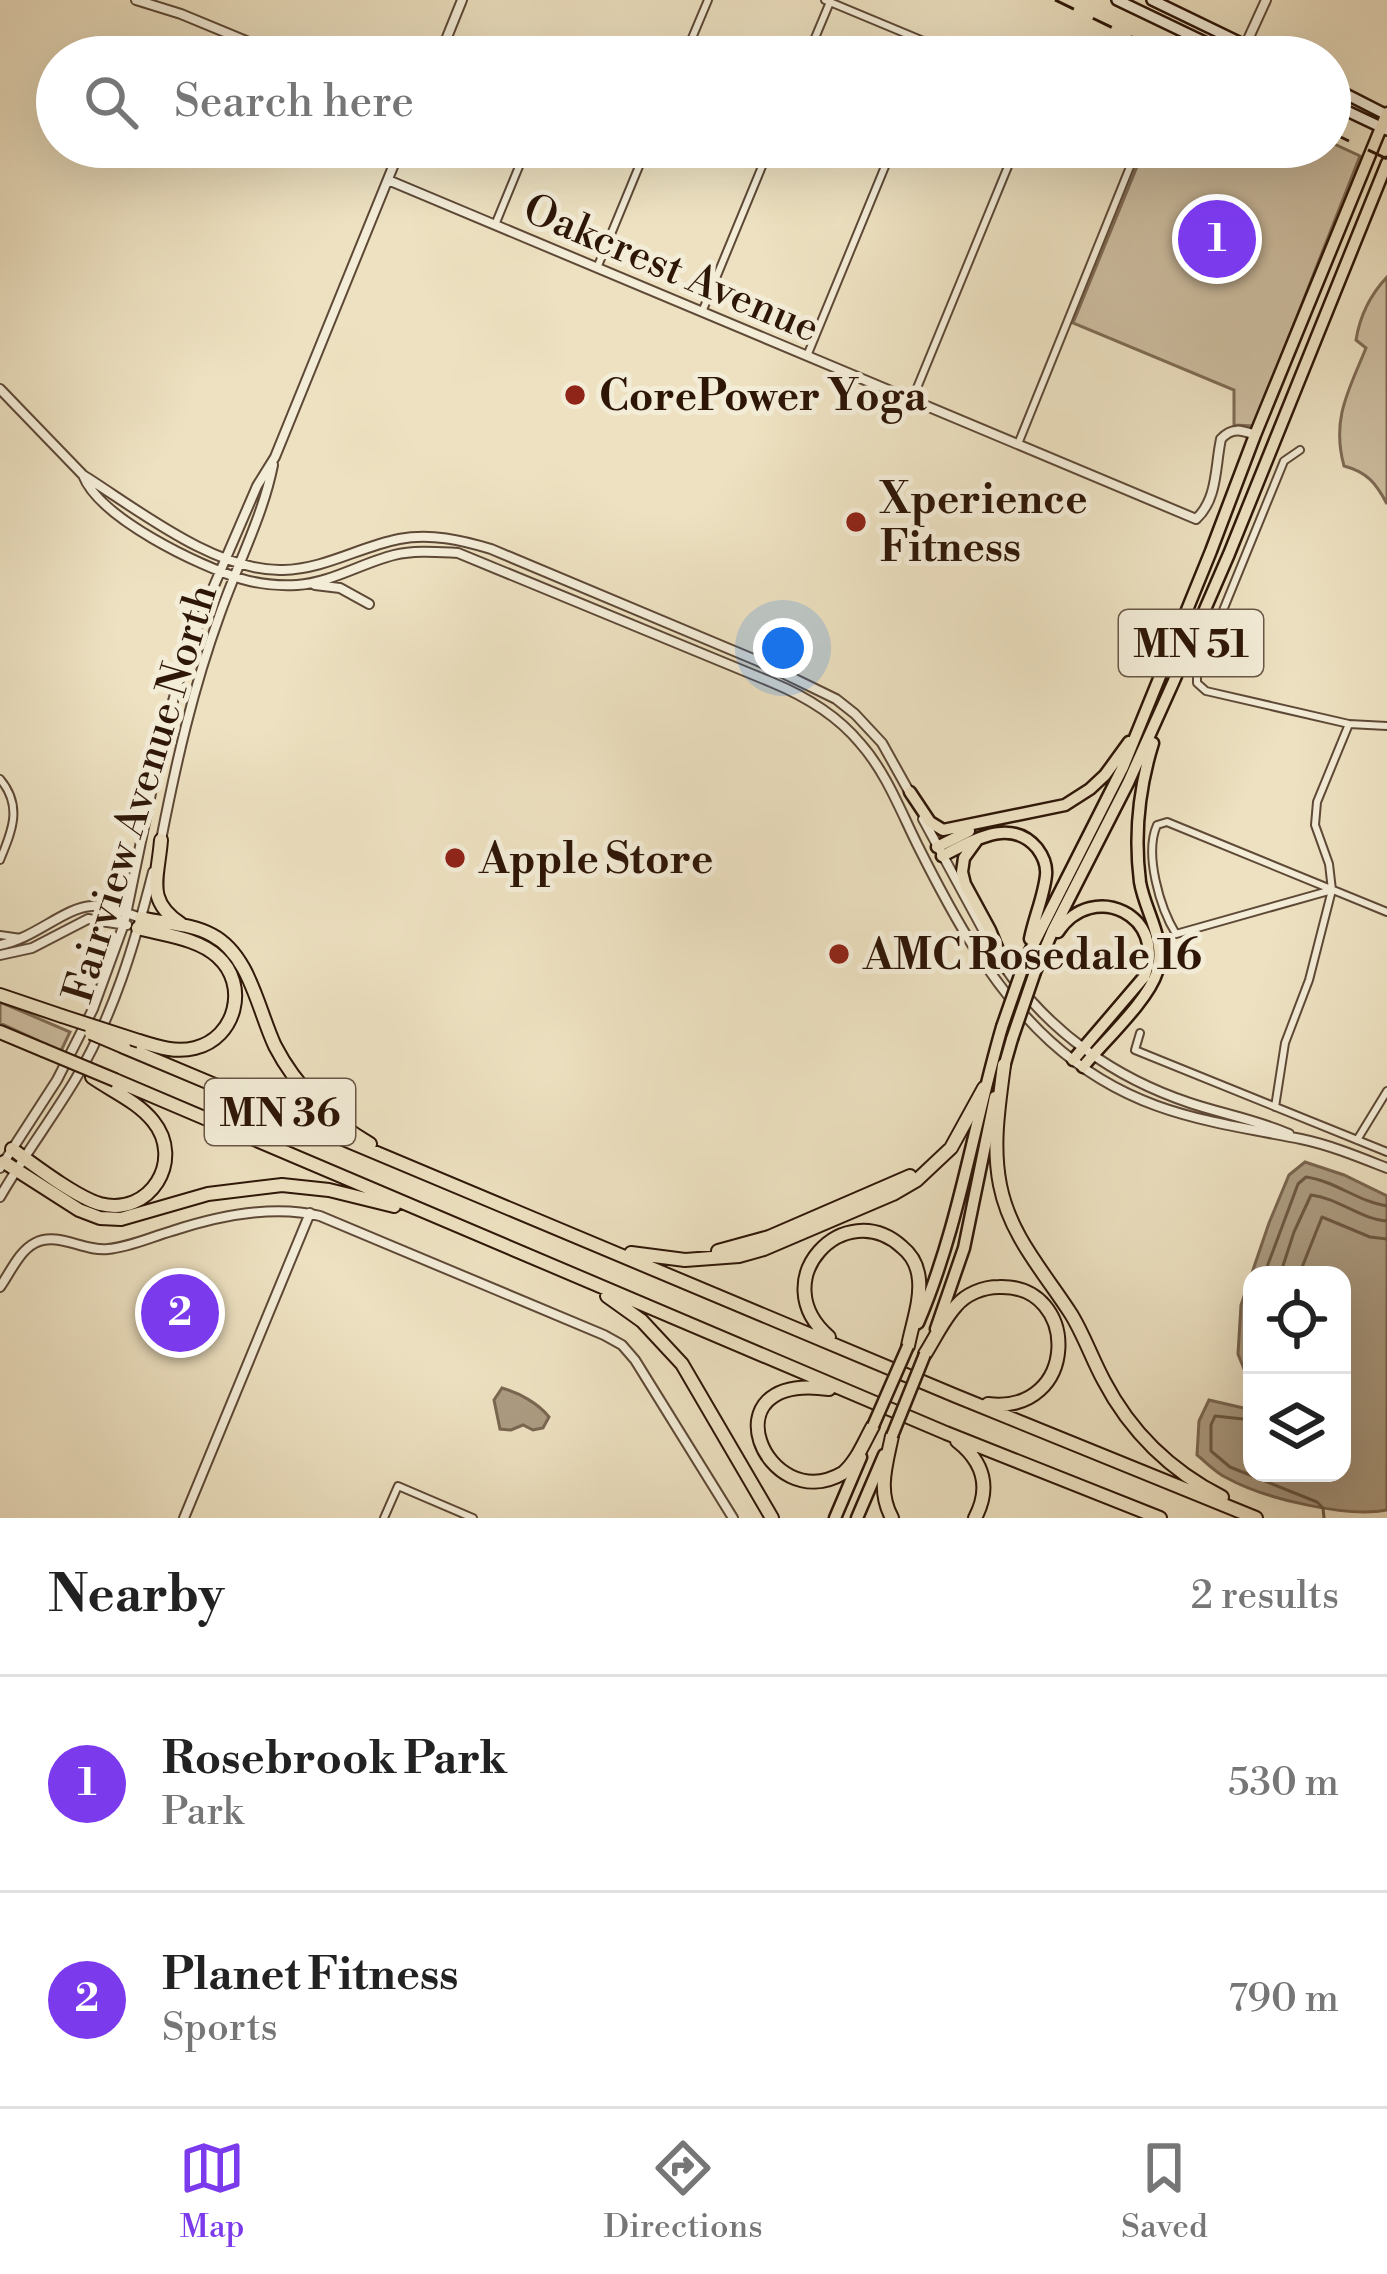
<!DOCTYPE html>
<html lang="en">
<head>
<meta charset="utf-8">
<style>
	body { margin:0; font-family:"Libre Bodoni",serif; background:#f2f2f2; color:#222 }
	.controls { position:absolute; right:36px; bottom:36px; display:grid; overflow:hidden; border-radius:24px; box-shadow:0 12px 48px #0002 }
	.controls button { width:108px; height:108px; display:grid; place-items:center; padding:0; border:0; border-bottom:3px solid #e0e0e0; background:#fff; color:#222; font:60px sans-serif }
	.you { position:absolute; left:783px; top:648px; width:42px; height:42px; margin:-30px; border:9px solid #fff; border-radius:50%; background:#1a73e8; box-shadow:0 0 0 18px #1a73e833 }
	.badge { display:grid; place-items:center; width:78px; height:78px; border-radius:50%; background:#7c3aed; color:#fff; font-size:39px; font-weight:700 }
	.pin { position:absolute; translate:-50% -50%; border:6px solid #fff; box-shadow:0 3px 12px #0006 }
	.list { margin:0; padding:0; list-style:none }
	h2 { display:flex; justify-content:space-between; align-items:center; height:156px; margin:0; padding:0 48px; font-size:51px }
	h2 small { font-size:39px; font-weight:400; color:#767676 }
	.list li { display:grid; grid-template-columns:78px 1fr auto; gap:36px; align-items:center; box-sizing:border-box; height:216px; padding:0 48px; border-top:3px solid #e0e0e0 }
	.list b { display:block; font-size:45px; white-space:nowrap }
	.list p { margin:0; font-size:39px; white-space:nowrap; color:#767676 }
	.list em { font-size:39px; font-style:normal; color:#767676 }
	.icon { flex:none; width:66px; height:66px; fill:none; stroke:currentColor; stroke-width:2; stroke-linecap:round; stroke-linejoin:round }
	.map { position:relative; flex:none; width:1387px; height:1518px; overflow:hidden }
	.search { position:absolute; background:#fff; box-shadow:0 12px 48px #0002; left:36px; right:36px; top:36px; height:132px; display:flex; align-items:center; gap:30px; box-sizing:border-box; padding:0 42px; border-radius:66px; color:#767676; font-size:45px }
	.sheet { height:588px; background:#fff }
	nav { display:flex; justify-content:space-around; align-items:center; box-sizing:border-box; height:168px; border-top:3px solid #e0e0e0; background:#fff; font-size:33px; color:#767676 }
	nav a { display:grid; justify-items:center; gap:6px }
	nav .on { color:#7c3aed }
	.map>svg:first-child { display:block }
	.green { fill:#cdbea1; stroke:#7e6a54; stroke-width:3 }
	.water { fill:#ac9c82; stroke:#7a6651; stroke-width:3 }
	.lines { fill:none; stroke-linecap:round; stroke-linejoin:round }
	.shore { stroke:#6d5944; stroke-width:3 }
	.minor-casing { stroke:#5e4936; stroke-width:10 }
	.tertiary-casing { stroke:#5e4936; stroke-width:12 }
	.secondary-casing { stroke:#2e1607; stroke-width:14 }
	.primary-casing { stroke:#2e1607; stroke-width:15 }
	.trunk-casing { stroke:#2e1607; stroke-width:15 }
	.motorway-casing { stroke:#2e1607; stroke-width:16 }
	.minor { stroke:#f3ecd7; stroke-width:6 }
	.tertiary { stroke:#f3ecd7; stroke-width:8 }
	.secondary { stroke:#f3ecd7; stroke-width:9 }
	.primary { stroke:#ede1c1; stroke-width:10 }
	.trunk { stroke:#ede1c1; stroke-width:10 }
	.motorway { stroke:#ede1c1; stroke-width:12 }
	.rail { stroke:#2e1607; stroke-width:3; stroke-dasharray:21 21; stroke-linecap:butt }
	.trunk-bridge-casing { stroke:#2e1607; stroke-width:15; stroke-linecap:butt }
	.motorway-bridge-casing { stroke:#2e1607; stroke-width:16; stroke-linecap:butt }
	.trunk-bridge { stroke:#ede1c1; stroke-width:10 }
	.motorway-bridge { stroke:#ede1c1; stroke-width:12 }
	.poi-dot { fill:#8f2418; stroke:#f3ecd7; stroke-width:4.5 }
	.labels { text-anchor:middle; stroke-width:10; stroke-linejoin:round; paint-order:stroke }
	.shield { fill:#f3ecd7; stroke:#695645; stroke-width:3 }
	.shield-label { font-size:39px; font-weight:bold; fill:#2e1607 }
	.street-label { font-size:42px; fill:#2e1607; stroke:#f3ecd7 }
	.poi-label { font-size:42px; font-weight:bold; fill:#2e1607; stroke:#f3ecd7; text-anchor:start }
</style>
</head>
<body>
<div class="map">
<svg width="1387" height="1518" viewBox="0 0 1387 1518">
	<rect width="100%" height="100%" fill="#ede1c1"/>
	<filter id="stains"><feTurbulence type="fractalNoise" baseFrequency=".00167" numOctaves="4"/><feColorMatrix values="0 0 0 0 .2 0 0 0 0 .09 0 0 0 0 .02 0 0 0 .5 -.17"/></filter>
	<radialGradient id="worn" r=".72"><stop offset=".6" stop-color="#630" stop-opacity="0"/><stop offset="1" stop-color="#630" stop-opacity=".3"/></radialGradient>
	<path class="green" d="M1330,142L1360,156L1254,426L1234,425V390L1073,323L1145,147H1330Z
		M1387,277V504C1376,483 1367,472 1344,466C1331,419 1349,390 1366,348L1356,340C1360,315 1370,295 1387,277Z
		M0,1002L70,1032L61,1051L0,1023Z"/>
	<path class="water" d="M1305,1162L1344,1175L1387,1196V1510C1348,1518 1265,1499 1227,1478C1216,1473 1207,1463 1197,1455L1199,1421L1209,1400L1252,1410V1473H1342V1275H1252V1389L1238,1354L1241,1305L1269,1223L1289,1175Z
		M502,1388C519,1393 538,1403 549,1417L543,1428L533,1430L523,1425L511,1430L500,1429L494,1400Z"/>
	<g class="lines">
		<path class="shore" d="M1264,1275L1298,1184L1306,1177C1335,1181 1359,1202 1387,1206
			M1280,1275L1294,1232L1311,1195C1338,1198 1360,1219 1387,1221
			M1299,1275L1322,1217L1370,1237L1387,1239
			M1252,1420L1215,1416L1211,1425V1451L1230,1467L1317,1502L1323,1508L1324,1518"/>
		<defs>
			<path id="minor" d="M825,0L962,57
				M551,57L584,53L626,57
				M684,57L708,0
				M807,57L830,2
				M495,225L527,147
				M597,268L647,147
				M702,312L770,147
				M807,356L893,147
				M912,400L1016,147
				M1018,444L1138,147
				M1300,450L1284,461L1197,674V683L1206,691L1349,724L1387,726
				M0,779C23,806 12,831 0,860
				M1332,890L1176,934C1160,908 1144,854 1157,825L1167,822L1387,912
				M0,935L21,938
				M1140,1033L1135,1050L1387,1152
				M1275,1107L1285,1043L1309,980L1332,890L1329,864L1315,825L1317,802L1349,724
				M1357,1140L1387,1091
				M384,1518L398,1486L473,1518"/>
			<path id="tertiary" d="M136,0L181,14L285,57
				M439,57L462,0
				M1240,57L1266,0
				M388,180L1196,519C1218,499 1215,466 1221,439C1232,427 1241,430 1255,435
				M0,389L83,475C99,518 199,566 242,579C259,584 279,586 297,585C330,583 362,563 394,555C415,550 437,552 458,553L771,682C805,696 836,714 860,743C886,772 901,812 918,846C953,916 992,988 1050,1041C1128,1112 1202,1120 1301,1139C1330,1145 1359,1157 1387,1168
				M83,475C137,509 216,572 283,570C325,569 359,547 399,539C431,533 461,540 491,549L758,661L836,699L855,714L882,743L911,795
				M315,585L340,588L369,604
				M923,819L993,948
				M161,840C176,763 193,688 220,614C237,565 263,516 273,465
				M0,945C34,939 65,907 92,906C109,905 125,913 141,918
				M0,955L32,948L88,919L127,925
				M1004,966C1049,1032 1115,1078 1190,1103C1223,1114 1257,1120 1289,1134
				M0,1168L57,1080L93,1009L124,924L162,740L179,680L207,602L257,486L275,457L401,147
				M0,1197C23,1157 51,1120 75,1080C113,1017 135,943 153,872
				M0,1287C10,1273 19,1251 35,1243C58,1231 84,1252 108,1249C130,1247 151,1237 172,1231C218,1216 272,1204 320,1216L604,1335L622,1345L635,1360L733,1518
				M184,1518L310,1213"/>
			<path id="secondary" d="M1117,0L1236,57
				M1152,0L1270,57
				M1330,86L1387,115
				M1330,103L1387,130"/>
			<path id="primary" d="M835,1518L861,1457
				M857,1518L884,1455"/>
			<path id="trunk" d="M910,792L930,822L943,830L1065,805L1090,789L1105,775L1129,742
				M977,840L964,858L962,872L965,884L990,930L1005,967
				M937,847L969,831
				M942,856C971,842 1010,816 1037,848C1043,856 1047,865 1046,875C1044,896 1034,918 1030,939
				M1058,932C1093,879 1169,916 1144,977L1073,1060
				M1025,961L1123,767L1211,551L1255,435L1387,113
				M1035,972L1053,930L1128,783L1173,683L1229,554L1387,163
				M1083,1067C1103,1042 1148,1001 1157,972C1167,940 1145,912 1140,882C1134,835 1139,788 1153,743
				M1002,1074L1012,1039
				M918,1323C959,1228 973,1126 1002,1027
				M936,1329L964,1248L995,1097"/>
			<path id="motorway" d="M161,840C158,879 145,900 181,924
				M141,918C164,924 190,923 212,935C250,955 258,1010 275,1046C296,1087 331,1121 370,1144
				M138,928C163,935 198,938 218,957C249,985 236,1038 195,1048C176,1053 158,1047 139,1041
				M0,995L62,1016
				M0,1032L43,1050
				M124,1047L956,1396L1256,1518
				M1004,1065C999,1105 992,1144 1000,1185C1010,1236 1044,1272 1071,1314C1084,1335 1092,1359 1104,1381C1130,1431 1171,1471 1222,1497
				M115,1080L946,1433L1160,1518
				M12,1149C34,1165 76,1197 100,1204C150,1217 185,1160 153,1121C138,1102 112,1091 92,1077
				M4,1162L79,1210L100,1218L121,1219L208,1194L282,1185L329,1190L394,1206
				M718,1251L769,1237L910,1176
				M631,1253L685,1260L739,1256L764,1249L893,1194L917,1180L951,1148L984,1088
				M607,1296L642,1321L682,1364L772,1518
				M829,1337C763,1280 845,1195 902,1247C912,1255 918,1267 919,1280C921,1301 912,1325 908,1346
				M925,1354C935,1338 944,1319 956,1306C966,1294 983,1287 999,1287C1081,1284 1079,1415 988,1404
				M829,1389C704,1371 766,1518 843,1473C857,1461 864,1442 873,1426
				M957,1441C984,1462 991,1488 975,1518
				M892,1518C877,1491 886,1465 892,1436"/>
		</defs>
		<use href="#minor" class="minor-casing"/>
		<use href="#tertiary" class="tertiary-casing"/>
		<use href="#secondary" class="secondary-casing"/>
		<use href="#primary" class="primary-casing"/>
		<use href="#trunk" class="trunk-casing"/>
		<use href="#motorway" class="motorway-casing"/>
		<use href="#minor" class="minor"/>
		<use href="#tertiary" class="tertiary"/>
		<use href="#secondary" class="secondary"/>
		<use href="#primary" class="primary"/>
		<use href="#trunk" class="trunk"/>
		<use href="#motorway" class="motorway"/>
		<path class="rail" d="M1055,0L1173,57
			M1330,132L1387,159"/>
		<defs>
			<path id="trunk-bridge" d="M1002,1027L1025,961
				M1012,1039L1035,972
				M873,1426L908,1346
				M892,1436L925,1354"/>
			<path id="motorway-bridge" d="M62,1016L139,1041
				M91,1033L124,1047
				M43,1050L115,1080"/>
		</defs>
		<use href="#trunk-bridge" class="trunk-bridge-casing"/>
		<use href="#motorway-bridge" class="motorway-bridge-casing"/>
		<use href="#trunk-bridge" class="trunk-bridge"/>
		<use href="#motorway-bridge" class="motorway-bridge"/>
	</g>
	<g class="poi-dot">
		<circle cx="575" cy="395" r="12"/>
		<circle cx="856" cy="522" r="12"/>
		<circle cx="455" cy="858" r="12"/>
		<circle cx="839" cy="954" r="12"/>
	</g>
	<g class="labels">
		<g class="shield">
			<rect x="1119" y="610" width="144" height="66" rx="9"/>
			<rect x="205" y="1079" width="150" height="66" rx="9"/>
		</g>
		<g class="shield-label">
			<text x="1191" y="657">MN 51</text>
			<text x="280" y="1126">MN 36</text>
		</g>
		<g class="street-label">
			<text transform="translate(672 267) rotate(23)" y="15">Oakcrest Avenue</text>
			<text transform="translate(139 793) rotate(-73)" y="15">Fairview Avenue North</text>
		</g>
		<g class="poi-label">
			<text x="599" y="410">CorePower Yoga</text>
			<text x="880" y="513">Xperience<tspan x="880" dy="48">Fitness</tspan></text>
			<text x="479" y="873">Apple Store</text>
			<text x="863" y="969">AMC Rosedale 16</text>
		</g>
	</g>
	<rect width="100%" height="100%" filter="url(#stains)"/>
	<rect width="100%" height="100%" fill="url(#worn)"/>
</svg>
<div class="controls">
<button><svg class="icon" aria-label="locate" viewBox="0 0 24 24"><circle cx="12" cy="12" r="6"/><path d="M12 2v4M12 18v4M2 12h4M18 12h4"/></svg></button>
<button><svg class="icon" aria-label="layers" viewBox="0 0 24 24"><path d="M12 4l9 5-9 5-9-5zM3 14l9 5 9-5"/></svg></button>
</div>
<div class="you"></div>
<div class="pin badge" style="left:1217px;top:239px">1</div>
<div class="pin badge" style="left:180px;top:1313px">2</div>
<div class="search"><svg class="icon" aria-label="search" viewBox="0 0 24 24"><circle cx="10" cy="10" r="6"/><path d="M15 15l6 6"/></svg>Search here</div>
</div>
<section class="sheet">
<h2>Nearby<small>2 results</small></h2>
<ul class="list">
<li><span class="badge">1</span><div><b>Rosebrook Park</b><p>Park</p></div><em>530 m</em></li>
<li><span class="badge">2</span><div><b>Planet Fitness</b><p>Sports</p></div><em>790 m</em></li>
</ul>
</section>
<nav>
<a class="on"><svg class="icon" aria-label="map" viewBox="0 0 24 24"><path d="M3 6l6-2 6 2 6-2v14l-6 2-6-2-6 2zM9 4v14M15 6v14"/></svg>Map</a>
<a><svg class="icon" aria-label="directions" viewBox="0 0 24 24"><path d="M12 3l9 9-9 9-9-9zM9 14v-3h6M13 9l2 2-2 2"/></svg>Directions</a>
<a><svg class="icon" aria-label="saved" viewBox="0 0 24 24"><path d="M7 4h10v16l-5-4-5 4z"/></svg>Saved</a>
</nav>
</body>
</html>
